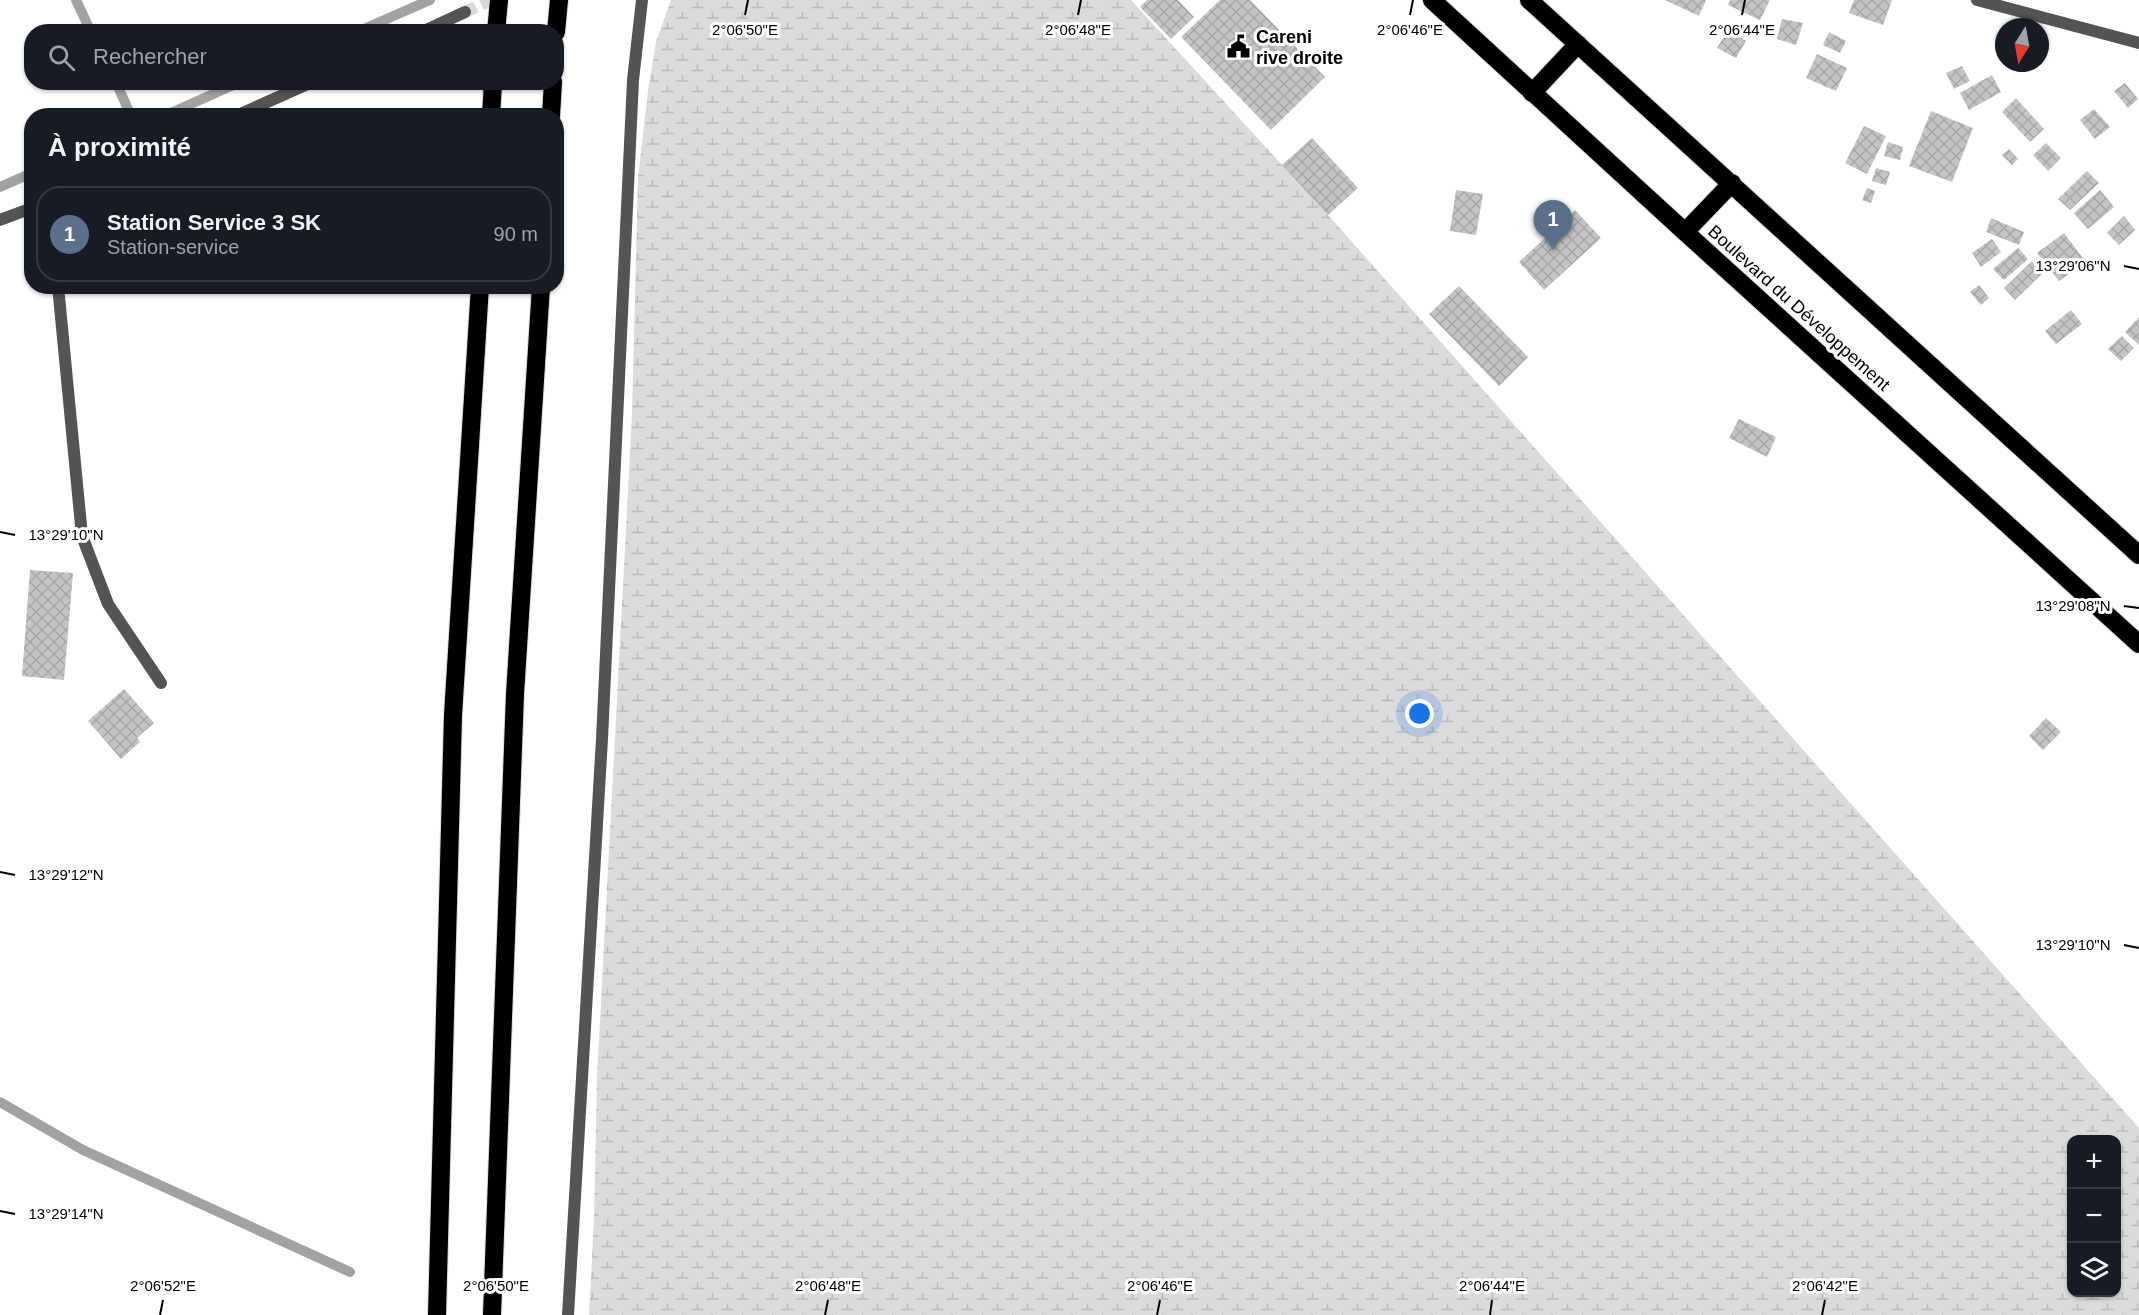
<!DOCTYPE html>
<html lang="fr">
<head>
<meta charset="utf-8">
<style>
	body { margin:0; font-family:Arial,sans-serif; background:#20242c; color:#f1f3f6 }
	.controls { position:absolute; right:18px; bottom:18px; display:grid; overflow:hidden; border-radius:12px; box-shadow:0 2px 4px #0004 }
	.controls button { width:54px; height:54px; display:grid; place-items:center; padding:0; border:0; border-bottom:2px solid #363941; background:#171b24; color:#f1f3f6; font:30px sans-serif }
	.compass { position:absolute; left:1995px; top:18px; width:54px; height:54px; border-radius:50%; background:#171b24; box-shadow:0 2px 4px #0004; rotate:191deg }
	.you { position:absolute; left:1420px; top:714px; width:21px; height:21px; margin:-15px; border:4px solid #fff; border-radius:50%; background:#1a73e8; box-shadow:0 0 0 9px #1a73e833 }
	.badge { display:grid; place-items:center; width:39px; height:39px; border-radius:50%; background:#0f766e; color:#fff; font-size:20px; font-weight:700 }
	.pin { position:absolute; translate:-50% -50px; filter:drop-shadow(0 2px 3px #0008) }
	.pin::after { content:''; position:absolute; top:32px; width:21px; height:18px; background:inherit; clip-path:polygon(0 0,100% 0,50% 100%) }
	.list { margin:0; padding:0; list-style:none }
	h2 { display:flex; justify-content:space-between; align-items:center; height:78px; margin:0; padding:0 24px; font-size:26px }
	h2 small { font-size:20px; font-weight:400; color:#9ea1a6 }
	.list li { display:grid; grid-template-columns:39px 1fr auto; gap:18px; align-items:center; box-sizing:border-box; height:96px; margin:0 12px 12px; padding:0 12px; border:2px solid #363941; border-radius:24px }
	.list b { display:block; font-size:22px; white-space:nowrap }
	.list p { margin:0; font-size:20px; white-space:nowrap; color:#9ea1a6 }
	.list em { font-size:20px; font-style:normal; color:#9ea1a6 }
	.icon { flex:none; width:33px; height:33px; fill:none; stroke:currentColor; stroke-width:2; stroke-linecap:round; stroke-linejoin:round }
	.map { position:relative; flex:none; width:2139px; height:1315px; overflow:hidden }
	.search { position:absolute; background:#171b24; box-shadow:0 2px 4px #0004; left:24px; top:24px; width:540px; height:66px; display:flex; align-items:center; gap:15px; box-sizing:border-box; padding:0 21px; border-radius:24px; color:#9ea1a6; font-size:22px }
	.panel { position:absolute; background:#171b24; box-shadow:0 2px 4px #0004; left:24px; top:108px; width:540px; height:186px; border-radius:24px }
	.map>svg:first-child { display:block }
	.wetland { fill:url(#wetland-marsh); fill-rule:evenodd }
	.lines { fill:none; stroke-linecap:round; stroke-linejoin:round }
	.stream { stroke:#a2a2a2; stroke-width:10 }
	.building { fill:url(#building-cross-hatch) }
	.street-tunnel { stroke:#d9d9d9; stroke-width:12; stroke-dasharray:12 6; stroke-linecap:butt }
	.highway-casing { stroke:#dbdbdb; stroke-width:20 }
	.lane { stroke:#545454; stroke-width:12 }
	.street { stroke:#545454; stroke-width:12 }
	.highway { stroke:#000; stroke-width:18 }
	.ticks { fill:none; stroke:#000; stroke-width:2 }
	.labels { text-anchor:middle; stroke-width:6; stroke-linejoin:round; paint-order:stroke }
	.poi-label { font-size:18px; font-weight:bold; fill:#000; stroke:#fff; text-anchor:start }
	.street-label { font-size:18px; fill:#000; stroke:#fff }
	.ticks-label { font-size:15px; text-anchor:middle; fill:#000; stroke:#fff; stroke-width:6; stroke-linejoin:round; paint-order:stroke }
</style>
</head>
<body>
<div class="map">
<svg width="2139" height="1315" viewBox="0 0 2139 1315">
	<defs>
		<pattern id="wetland-marsh" width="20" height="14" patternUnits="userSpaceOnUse" patternTransform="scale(1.5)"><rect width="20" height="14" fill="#dbdbdb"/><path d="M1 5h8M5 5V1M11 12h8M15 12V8" fill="none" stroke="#bababa"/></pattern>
		<pattern id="building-cross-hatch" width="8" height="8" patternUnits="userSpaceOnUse" patternTransform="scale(1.5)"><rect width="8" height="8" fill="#c4c4c4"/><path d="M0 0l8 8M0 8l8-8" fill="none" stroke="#a7a7a7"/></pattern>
	</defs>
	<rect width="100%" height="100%" fill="#fff"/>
	<path class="wetland" d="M671,0H1131L1328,215L2139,1128V1315H589L594,1221L597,1078L632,415L638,178L648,91L656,42ZM2072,1140H2116V1292H2072Z"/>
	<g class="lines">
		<path class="stream" d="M76,0L91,32
			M357,32L430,0
			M116,82L131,116
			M164,116L240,82
			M0,187L32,173
			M0,1102L83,1150L350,1272"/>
	</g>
	<path class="building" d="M1147,0H1178L1194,17L1171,39L1140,7Z
		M1220,0H1250L1325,77L1271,130L1181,37Z
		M1665,0H1706L1699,16Z
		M1730,0H1770L1760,20L1728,5Z
		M1854,0H1892L1883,25L1849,13Z
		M1782,19L1803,23L1796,45L1777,39Z
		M1728,30L1746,41L1736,58L1717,48Z
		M1829,32L1846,41L1840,53L1823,45Z
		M1817,54L1847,68L1836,91L1806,78Z
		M1962,66L1970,81L1954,89L1946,73Z
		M1992,75L2001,92L1969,110L1960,93Z
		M2125,83L2138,99L2128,108L2114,91Z
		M2016,98L2044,129L2030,142L2002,112Z
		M2094,109L2110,127L2095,139L2080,120Z
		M1931,111L1973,128L1952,182L1909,166Z
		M1864,126L1886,136L1867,174L1845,163Z
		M1312,138L1358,188L1328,215L1282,165Z
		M1888,142L1903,147L1900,160L1884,156Z
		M2046,143L2061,158L2048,171L2033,155Z
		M2009,149L2018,159L2012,165L2002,155Z
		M1876,168L1890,172L1886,185L1872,181Z
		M2087,171L2099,183L2070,210L2058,199Z
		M1867,188L1875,191L1871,203L1862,200Z
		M1456,190L1483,194L1476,235L1450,231Z
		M2100,190L2114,207L2088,229L2074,213Z
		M1575,210L1601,238L1544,290L1519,262Z
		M2124,216L2135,230L2119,245L2107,233Z
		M1991,218L2024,232L2019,245L1986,232Z
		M2064,233L2086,262L2059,281L2037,253Z
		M1992,239L2001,252L1981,267L1972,253Z
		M2018,248L2028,259L2004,280L1993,269Z
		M2032,261L2043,273L2015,300L2004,288Z
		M1979,285L1989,298L1981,305L1970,292Z
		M1459,286L1528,357L1499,386L1429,314Z
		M2071,310L2082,324L2056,344L2045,331Z
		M2139,317V345L2125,332Z
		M2122,336L2134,348L2121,361L2108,349Z
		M1739,419L1776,437L1767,457L1729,438Z
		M30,570L73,573L64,680L22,676Z
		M124,689L154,723L137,738L140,742L121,759L88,721Z
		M2046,718L2061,732L2043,750L2029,736Z"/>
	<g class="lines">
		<path class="street-tunnel" d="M465,12L491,0"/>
		<defs>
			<path id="highway" d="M1432,0L1685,232L2139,644
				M1529,0L2139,555
				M496,32L499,0
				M556,32L559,0
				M1532,93L1578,44
				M491,116L493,82
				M551,116L553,82
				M1685,232L1732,183
				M437,1315L453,715L480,286
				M492,1315L515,694L541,286"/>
		</defs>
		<use href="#highway" class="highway-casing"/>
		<path class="lane" d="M58,286L82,536L108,604L161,683"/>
		<path class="street" d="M1977,0L2139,43
			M422,32L465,12
			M236,116L312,82
			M0,220L32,208
			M568,1315L602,739L633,80L642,0"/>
		<use href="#highway" class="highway"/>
	</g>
	<path class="ticks" d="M745,15L748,0M1078,15L1081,0M1410,15L1413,0M1742,15L1745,0M2124,266L2139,269M0,532L15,535M2124,606L2139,608M0,872L15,875M2124,945L2139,948M0,1211L15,1214M160,1315L163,1300M493,1315L496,1300M825,1315L828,1300M1157,1315L1160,1300M1490,1315L1492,1300M1822,1315L1825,1300"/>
	<defs>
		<symbol id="civic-bare" viewBox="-9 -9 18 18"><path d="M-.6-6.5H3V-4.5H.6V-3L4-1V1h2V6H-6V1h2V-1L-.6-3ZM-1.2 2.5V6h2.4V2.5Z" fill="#000" stroke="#fff" stroke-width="2.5" paint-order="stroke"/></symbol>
	</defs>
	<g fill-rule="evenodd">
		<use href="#civic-bare" x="1222" y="30" width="33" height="33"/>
	</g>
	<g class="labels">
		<g class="poi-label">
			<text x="1256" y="43">Careni<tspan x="1256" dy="21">rive droite</tspan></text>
		</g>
		<g class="street-label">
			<text transform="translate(1799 308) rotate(42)" y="6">Boulevard du Développement</text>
		</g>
	</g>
	<g class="ticks-label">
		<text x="745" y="35">2°06'50"E</text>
		<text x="1078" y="35">2°06'48"E</text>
		<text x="1410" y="35">2°06'46"E</text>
		<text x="1742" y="35">2°06'44"E</text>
		<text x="2073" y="271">13°29'06"N</text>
		<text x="66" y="540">13°29'10"N</text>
		<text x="2073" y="611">13°29'08"N</text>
		<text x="66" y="880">13°29'12"N</text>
		<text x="2073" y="950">13°29'10"N</text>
		<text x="66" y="1219">13°29'14"N</text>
		<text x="163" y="1291">2°06'52"E</text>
		<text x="496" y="1291">2°06'50"E</text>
		<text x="828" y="1291">2°06'48"E</text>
		<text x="1160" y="1291">2°06'46"E</text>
		<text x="1492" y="1291">2°06'44"E</text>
		<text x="1825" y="1291">2°06'42"E</text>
	</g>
</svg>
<div class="controls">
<button>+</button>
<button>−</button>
<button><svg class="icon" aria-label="layers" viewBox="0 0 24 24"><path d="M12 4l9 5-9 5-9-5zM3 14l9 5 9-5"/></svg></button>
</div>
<svg class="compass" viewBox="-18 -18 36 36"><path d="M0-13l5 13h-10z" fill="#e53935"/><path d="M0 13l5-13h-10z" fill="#9ea1a6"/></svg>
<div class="you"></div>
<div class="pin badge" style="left:1553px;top:250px;background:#5c6f8a">1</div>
<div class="search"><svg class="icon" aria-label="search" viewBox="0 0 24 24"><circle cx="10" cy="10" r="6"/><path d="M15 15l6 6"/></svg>Rechercher</div>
<section class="panel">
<h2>À proximité<small></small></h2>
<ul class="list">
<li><span class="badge" style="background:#5c6f8a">1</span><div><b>Station Service 3 SK</b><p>Station-service</p></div><em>90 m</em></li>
</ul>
</section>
</div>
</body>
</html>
